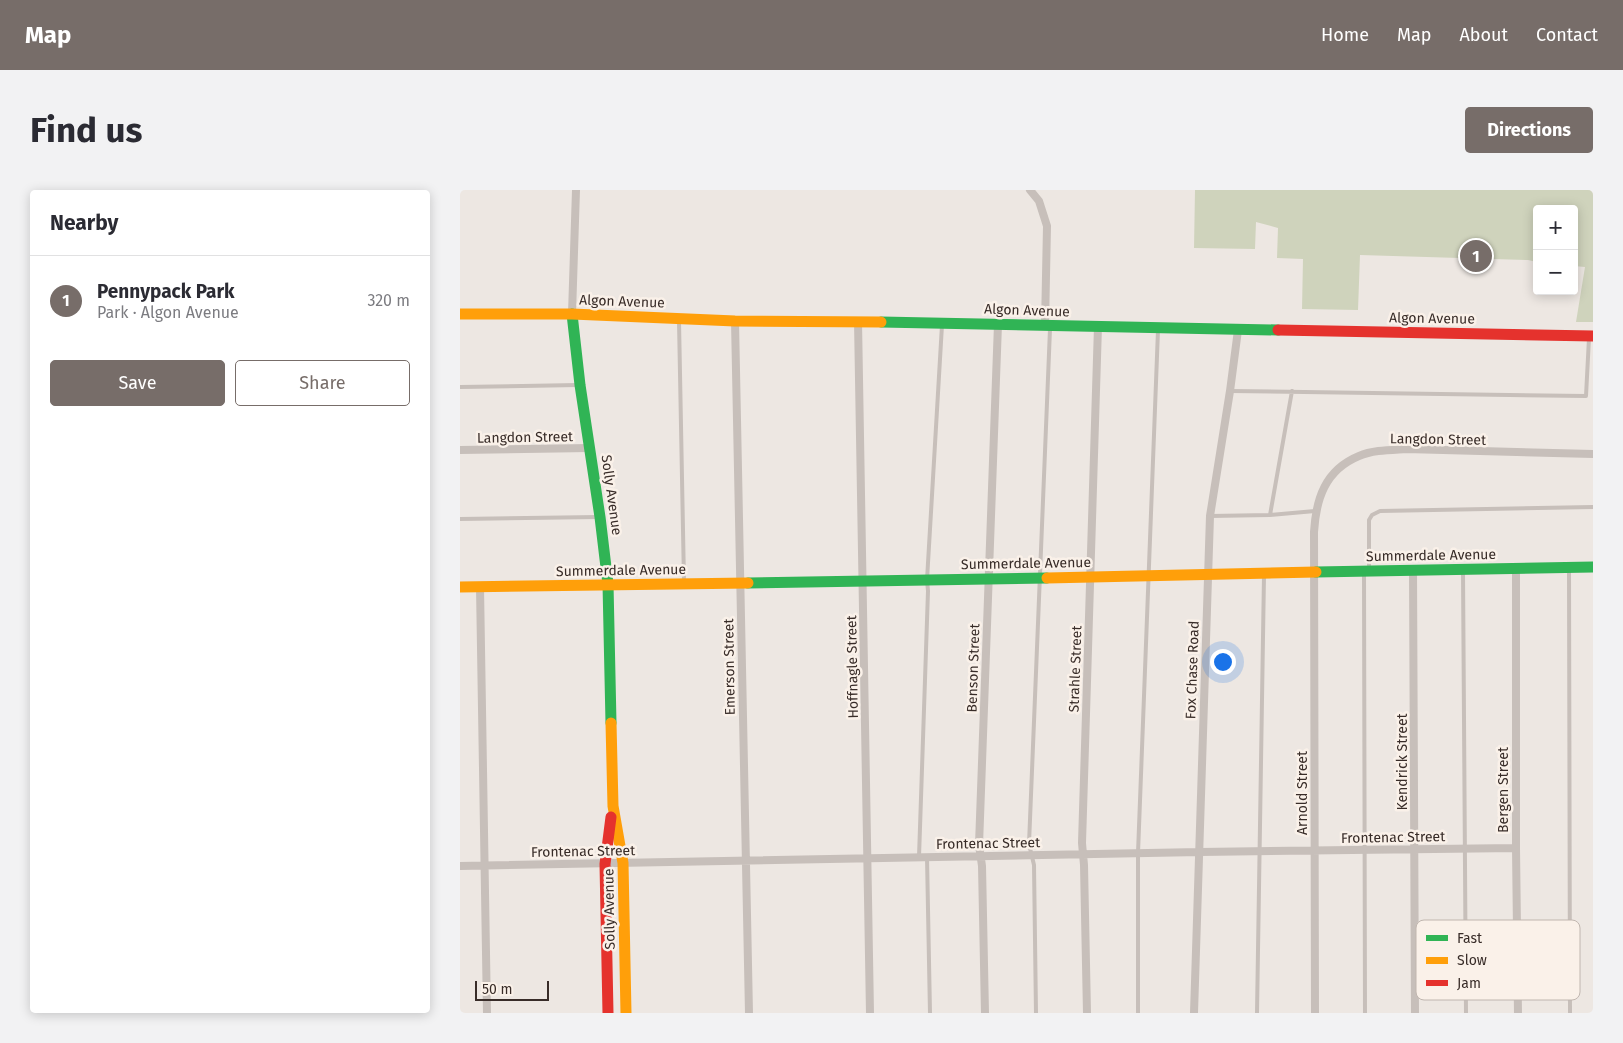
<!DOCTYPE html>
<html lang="en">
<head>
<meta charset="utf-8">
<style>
	body { margin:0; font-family:"Fira Sans",sans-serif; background:#f2f2f3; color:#2b2b33 }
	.controls { position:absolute; right:15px; top:15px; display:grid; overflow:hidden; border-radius:5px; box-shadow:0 2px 12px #0003 }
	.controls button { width:45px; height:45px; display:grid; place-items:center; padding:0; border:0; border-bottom:1px solid #e1e1e2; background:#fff; color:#2b2b33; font:25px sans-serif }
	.scale { position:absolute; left:15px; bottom:12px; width:74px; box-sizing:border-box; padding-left:5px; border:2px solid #382c28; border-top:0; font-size:14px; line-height:18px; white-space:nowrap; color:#382c28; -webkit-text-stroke:4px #faf1e9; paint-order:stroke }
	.you { position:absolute; left:762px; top:471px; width:18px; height:18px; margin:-12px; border:4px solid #fff; border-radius:50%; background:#1a73e8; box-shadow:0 0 0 8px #1a73e833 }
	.badge { display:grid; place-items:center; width:32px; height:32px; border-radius:50%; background:#776d69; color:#fff; font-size:16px; font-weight:700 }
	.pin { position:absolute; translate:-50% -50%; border:2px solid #fff; box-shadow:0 1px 5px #0006 }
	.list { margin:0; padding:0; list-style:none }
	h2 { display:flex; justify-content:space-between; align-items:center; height:65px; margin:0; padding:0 20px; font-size:21px }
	h2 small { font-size:16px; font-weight:400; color:#7c7c81 }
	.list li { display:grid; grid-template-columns:32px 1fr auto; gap:15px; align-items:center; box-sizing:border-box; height:90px; padding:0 20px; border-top:1px solid #e1e1e2 }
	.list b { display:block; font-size:19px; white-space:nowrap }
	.list p { margin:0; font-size:16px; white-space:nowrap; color:#7c7c81 }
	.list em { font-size:16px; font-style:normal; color:#7c7c81 }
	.actions { display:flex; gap:10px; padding:15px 20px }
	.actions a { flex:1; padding:11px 0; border:1px solid #776d69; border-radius:5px; text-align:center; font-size:18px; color:#776d69 }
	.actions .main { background:#776d69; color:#fff }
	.map { position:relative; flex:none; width:1133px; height:823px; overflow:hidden; border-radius:5px }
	header { display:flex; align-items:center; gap:30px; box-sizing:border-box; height:70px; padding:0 25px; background:#776d69; color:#fff }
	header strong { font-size:24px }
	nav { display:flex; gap:28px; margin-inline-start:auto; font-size:18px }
	.intro { display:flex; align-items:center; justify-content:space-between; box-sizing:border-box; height:120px; padding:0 30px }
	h1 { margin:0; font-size:35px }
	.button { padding:12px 22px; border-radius:5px; background:#776d69; color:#fff; font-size:18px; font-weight:700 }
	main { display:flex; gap:30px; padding:0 30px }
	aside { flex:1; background:#fff; border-radius:5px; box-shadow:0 2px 12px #0003 }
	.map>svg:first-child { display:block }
	.green { fill:#cfd3bc }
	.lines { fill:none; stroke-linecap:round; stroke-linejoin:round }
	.lane { stroke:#c7bfba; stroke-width:4 }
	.street { stroke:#c7bfba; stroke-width:8 }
	.fast { stroke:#30b455; stroke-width:11 }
	.slow { stroke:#ff9f0a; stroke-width:11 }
	.jam { stroke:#e5322d; stroke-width:11 }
	.labels { text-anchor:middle; stroke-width:5; stroke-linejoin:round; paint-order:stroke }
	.street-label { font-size:14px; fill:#382c28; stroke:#faf1e9 }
	.key { fill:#faf1e9; stroke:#c0b6af; stroke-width:1 }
	.key-label { font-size:14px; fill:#382c28 }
</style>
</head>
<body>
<header>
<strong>Map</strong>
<nav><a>Home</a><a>Map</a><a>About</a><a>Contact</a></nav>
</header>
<div class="intro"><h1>Find us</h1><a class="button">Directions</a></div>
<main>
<aside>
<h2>Nearby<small></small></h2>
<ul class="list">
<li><span class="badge">1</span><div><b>Pennypack Park</b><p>Park · Algon Avenue</p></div><em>320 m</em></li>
</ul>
<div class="actions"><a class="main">Save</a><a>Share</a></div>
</aside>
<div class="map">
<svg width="1133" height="823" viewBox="0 0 1133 823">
	<rect width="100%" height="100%" fill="#ede7e2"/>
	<path class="green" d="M735,0H1133V132H1116L1125,77L1114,76V19H1077V72L1068,70L900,65L898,120L842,119L843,69L817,68L818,38L796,32L795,59L734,58Z"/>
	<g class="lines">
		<path class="lane" d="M219,131L224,392
			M0,197L118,195
			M771,201L1126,206L1129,148
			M810,325L832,201
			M750,326L810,325L855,321
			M0,329L138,327
			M909,379V330L912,325L920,321L1133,317
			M1109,380L1110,823
			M1003,381L1006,823
			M904,383L905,823
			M459,667L468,401L467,390L482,135
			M467,667L470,823
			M576,823L574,675L569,654L590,139
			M678,823V663L698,140
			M797,823L804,385"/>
		<path class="street" d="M570,0L579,11L587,36L585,136
			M112,124L116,0
			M275,131L289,823
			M398,131L410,823
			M0,260L130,258
			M1056,378V658L1058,823
			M953,380L955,823
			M20,397L27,823
			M0,676L740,662L1056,658
			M525,823L522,676L519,655L538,134
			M627,823L624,675L622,653L638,136
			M734,823L750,326L770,201L778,140
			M855,823L854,342C856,309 865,280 899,266C913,260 930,260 946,259L1133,264"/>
		<path class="fast" d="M112,124L120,195L140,327L148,394L151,533
			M421,132L818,140
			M856,382L1133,377
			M288,393L587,388"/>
		<path class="slow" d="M0,124H112L275,131L421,132
			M587,388L856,382
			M0,397L288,393
			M151,533L153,616L163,673L166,823"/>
		<path class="jam" d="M818,140L1133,146
			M148,823L145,674L151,627"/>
	</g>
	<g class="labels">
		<g class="street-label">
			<text transform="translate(162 111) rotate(2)" y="5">Algon Avenue</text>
			<text transform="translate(567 120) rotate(2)" y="5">Algon Avenue</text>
			<text transform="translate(972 128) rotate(1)" y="5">Algon Avenue</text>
			<text transform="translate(65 247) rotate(-1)" y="5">Langdon Street</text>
			<text transform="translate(978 249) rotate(1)" y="5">Langdon Street</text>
			<text transform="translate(152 305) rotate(82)" y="5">Solly Avenue</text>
			<text transform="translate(971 365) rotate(-1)" y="5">Summerdale Avenue</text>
			<text transform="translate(566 373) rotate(-1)" y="5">Summerdale Avenue</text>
			<text transform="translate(161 380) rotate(-1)" y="5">Summerdale Avenue</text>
			<text transform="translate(269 477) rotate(-91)" y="5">Emerson Street</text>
			<text transform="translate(392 477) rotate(-91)" y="5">Hoffnagle Street</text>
			<text transform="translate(513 478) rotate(-88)" y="5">Benson Street</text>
			<text transform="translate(615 479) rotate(-88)" y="5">Strahle Street</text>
			<text transform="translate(732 480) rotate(-88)" y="5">Fox Chase Road</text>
			<text transform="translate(942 572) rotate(-90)" y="5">Kendrick Street</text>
			<text transform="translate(1043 600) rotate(-90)" y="5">Bergen Street</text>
			<text transform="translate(842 603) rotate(-90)" y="5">Arnold Street</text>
			<text transform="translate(933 647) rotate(-1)" y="5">Frontenac Street</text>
			<text transform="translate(528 653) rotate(-1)" y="5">Frontenac Street</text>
			<text transform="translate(123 661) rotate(-1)" y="5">Frontenac Street</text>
			<text transform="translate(149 719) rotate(-91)" y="5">Solly Avenue</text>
		</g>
	</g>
	<rect x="956" y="730" width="164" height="80" rx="8" class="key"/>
	<rect x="966" y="745" width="22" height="6" fill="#30b455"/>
	<rect x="966" y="767" width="22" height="7" fill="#ff9f0a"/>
	<rect x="966" y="790" width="22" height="6" fill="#e5322d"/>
	<g class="key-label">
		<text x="997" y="753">Fast</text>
		<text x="997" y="775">Slow</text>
		<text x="997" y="798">Jam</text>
	</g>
</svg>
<div class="controls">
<button>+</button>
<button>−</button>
</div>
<div class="scale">50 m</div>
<div class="you"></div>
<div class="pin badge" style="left:1016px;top:66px">1</div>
</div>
</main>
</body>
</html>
